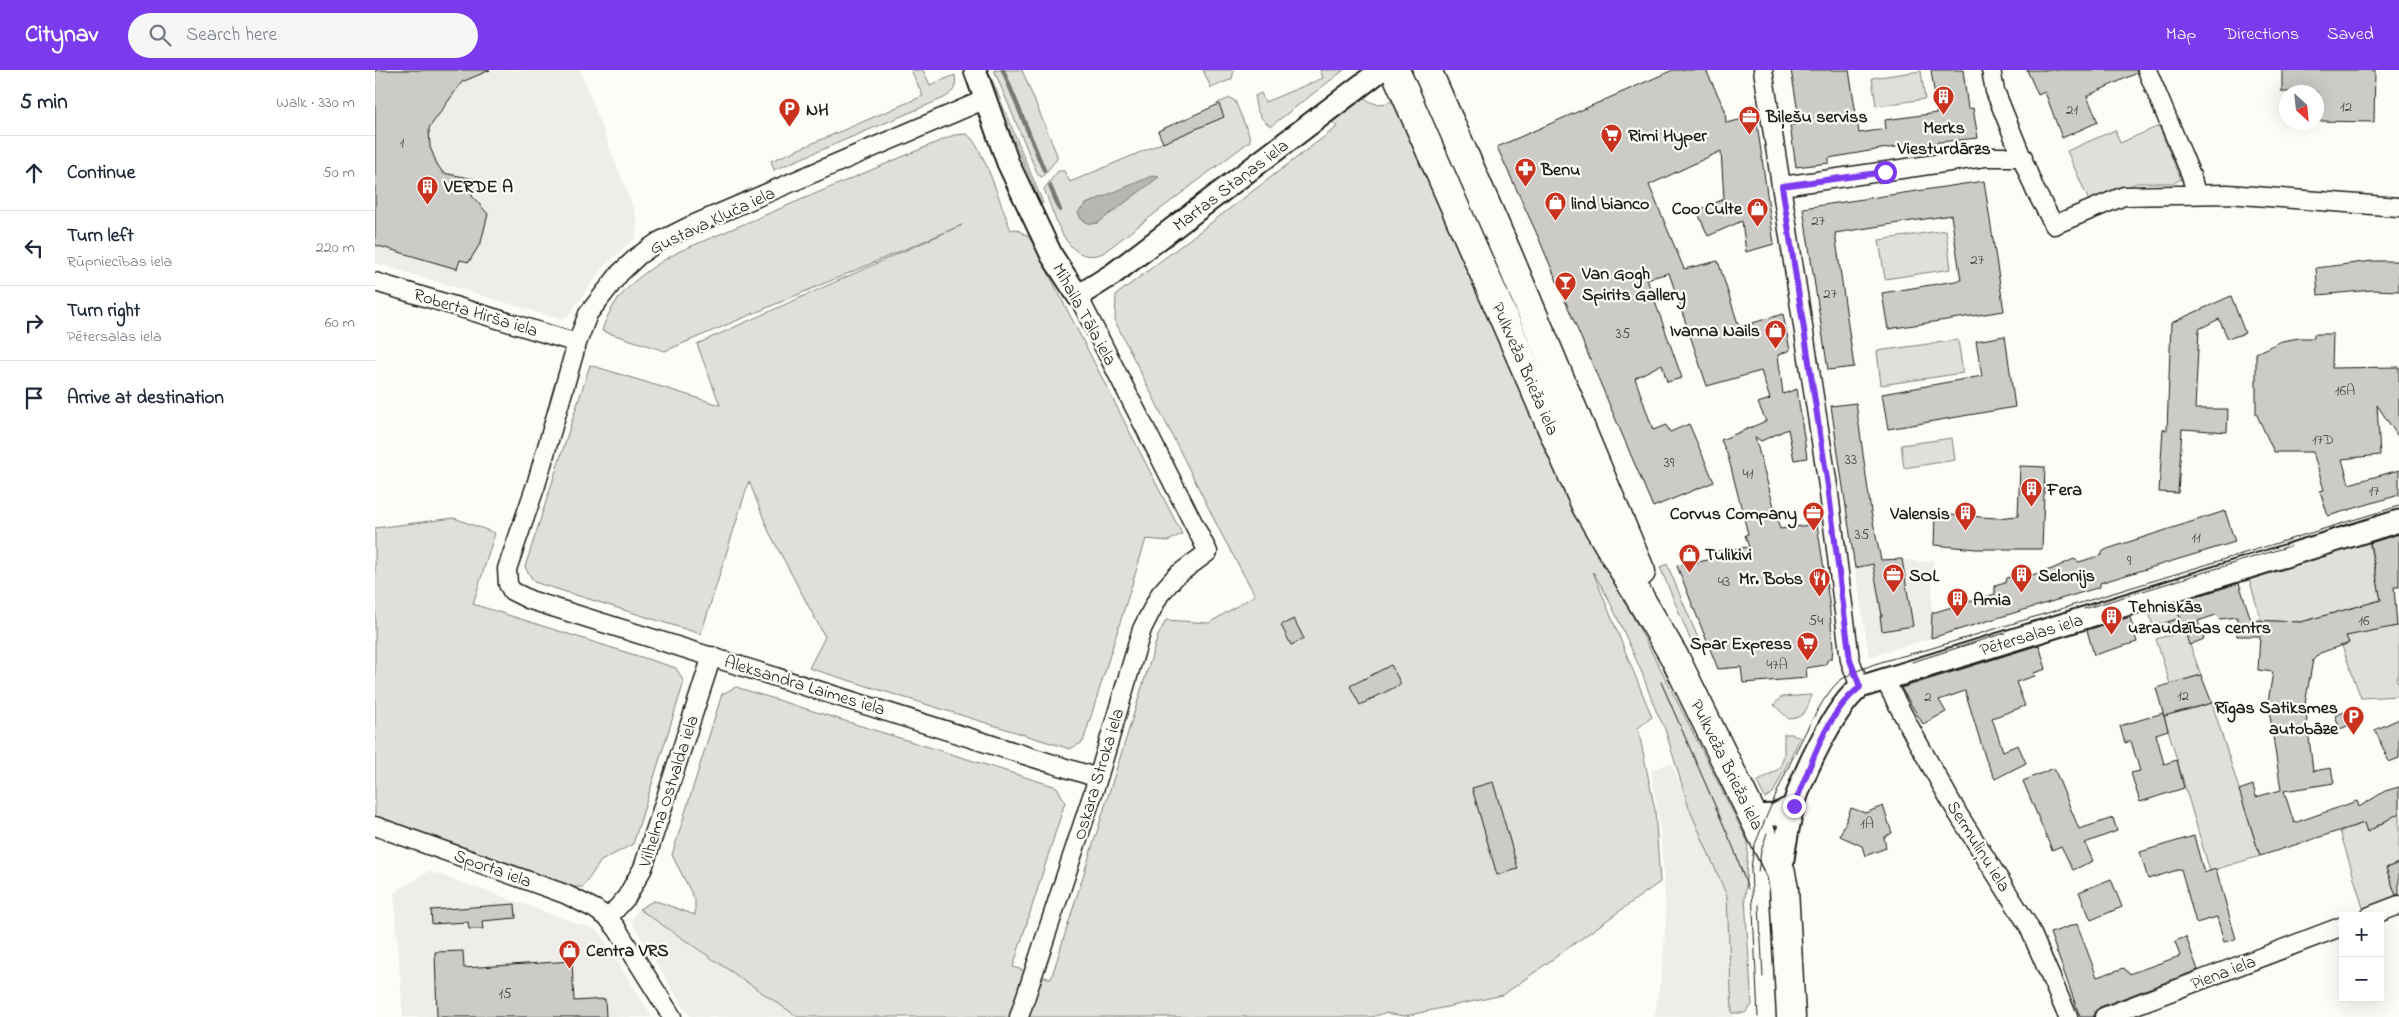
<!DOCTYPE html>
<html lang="en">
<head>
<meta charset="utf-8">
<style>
	body { margin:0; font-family:"Indie Flower",sans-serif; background:#f6f6f7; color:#1f2937 }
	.controls { position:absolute; right:15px; bottom:15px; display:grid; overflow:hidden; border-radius:0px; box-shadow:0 5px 20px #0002 }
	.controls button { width:45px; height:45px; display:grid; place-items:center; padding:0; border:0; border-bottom:1px solid #e0e1e3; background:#fff; color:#1f2937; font:25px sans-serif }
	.compass { position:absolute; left:1904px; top:15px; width:45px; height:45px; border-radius:50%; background:#fff; box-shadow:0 5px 20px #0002; rotate:153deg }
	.stop { position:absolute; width:15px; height:15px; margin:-11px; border:4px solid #7c3aed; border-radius:50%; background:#fff }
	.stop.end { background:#7c3aed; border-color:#fff; box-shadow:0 1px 5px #0008 }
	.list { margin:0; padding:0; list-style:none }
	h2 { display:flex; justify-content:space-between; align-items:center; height:65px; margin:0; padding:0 20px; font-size:21px }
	h2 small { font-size:16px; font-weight:400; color:#747a83 }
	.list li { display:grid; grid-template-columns:32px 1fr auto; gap:15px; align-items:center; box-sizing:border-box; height:75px; padding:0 20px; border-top:1px solid #e0e1e3 }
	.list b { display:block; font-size:19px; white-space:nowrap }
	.list p { margin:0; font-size:16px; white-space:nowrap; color:#747a83 }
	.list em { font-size:16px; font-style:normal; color:#747a83 }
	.icon { flex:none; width:28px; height:28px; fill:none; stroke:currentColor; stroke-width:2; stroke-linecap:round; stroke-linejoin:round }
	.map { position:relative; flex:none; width:2024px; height:947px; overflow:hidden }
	header { display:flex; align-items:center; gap:30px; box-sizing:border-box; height:70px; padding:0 25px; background:#7c3aed; color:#fff }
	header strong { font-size:24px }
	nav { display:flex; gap:28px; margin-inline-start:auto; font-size:18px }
	.search { width:350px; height:45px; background:#f6f6f7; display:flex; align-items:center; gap:12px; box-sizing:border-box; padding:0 18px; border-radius:28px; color:#747a83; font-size:19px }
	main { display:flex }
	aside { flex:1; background:#fff }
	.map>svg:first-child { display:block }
	.built { fill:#eeede9 }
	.green { fill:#e0dfdb; stroke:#7e7e7c }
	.water { fill:#b7b6b2; stroke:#797876 }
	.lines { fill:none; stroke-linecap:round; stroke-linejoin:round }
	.stream { stroke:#797876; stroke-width:4.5 }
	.building { fill:#cccbc8; stroke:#1c1c1c }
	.minor-casing { stroke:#1c1c1c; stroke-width:21 }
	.tertiary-casing { stroke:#1c1c1c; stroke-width:25 }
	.primary-casing { stroke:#1c1c1c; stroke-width:31 }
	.minor { stroke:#fdfcf7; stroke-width:18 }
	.tertiary { stroke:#fdfcf7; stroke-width:21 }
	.primary { stroke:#fdfcf7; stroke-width:28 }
	.tram { stroke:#1c1c1c; stroke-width:1 }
	.route { stroke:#7c3aed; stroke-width:6 }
	.labels { text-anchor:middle; stroke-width:4.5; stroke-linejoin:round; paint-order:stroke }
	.number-label { font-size:15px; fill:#484847 }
	.poi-label { font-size:18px; font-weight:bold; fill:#1c1c1c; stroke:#fdfcf7; text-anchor:start }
	.street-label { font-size:18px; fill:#1c1c1c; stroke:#fdfcf7 }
</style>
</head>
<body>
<header>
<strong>Citynav</strong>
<div class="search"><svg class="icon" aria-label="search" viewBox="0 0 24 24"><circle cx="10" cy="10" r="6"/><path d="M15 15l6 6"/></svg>Search here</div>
<nav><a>Map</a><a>Directions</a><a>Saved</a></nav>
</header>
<main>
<aside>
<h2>5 min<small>Walk · 330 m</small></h2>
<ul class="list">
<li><svg class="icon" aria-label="ahead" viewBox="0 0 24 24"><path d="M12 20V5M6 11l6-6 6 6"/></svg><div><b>Continue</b></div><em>50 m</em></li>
<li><svg class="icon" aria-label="left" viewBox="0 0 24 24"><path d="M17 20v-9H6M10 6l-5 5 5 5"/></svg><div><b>Turn left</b><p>Rūpniecības iela</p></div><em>220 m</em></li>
<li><svg class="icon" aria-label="right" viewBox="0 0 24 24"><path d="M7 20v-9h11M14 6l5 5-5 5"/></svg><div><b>Turn right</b><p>Pētersalas iela</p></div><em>60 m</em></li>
<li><svg class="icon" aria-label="arrive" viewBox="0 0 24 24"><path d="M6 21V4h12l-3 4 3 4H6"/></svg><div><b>Arrive at destination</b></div></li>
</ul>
</aside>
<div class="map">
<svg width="2024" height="947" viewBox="0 0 2024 947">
	<rect width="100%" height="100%" fill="#fdfcf7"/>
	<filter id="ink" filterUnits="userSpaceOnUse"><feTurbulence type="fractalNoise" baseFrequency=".02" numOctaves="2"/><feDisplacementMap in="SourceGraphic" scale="10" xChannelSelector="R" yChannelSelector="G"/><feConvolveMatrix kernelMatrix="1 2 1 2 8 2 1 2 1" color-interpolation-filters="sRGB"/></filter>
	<g filter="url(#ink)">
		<path class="built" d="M0,0H205L263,151L260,168L227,198L194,245L188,248L178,247L0,193Z
			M1515,488L1516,491L1527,489L1545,492L1558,490L1556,568L1494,587L1480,498L1512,492V489Z
			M1296,693L1352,824L1359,947H1279L1287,903L1291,848L1286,766L1276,700Z
			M54,801L224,861L277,947H28L19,823Z
			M264,839L394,928L423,947H317L310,940L256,851Z"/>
		<path class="green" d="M536,0H548L555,15L580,5C582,17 579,22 569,28L399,100L396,91L548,26Z
			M609,0H613L668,133L666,134Z
			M619,0H647L682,85V89L667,107L663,105Z
			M828,0H859L857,9L836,18Z
			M945,0H969L896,56C885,50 879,38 880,26L886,23L890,32L948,8Z
			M1546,1L1550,29L1501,36L1497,8Z
			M988,26C998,37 1009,35 1021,29L1200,438L1292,611L1373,772L1370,829L1377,935L1370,943H1357L1352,826L1314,738L1289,656C1279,640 1274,621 1267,603C1253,572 1236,530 1218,502L1277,647L1263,658L1280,740L1285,812L1128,925L1030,946L1010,943L997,947H423L264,839L278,831L284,832L320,845V830L297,785L347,624L361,617L682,717L690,732L638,897L676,909L783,566L791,550L834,553L880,525L848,467L740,251L741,225L962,57L956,50Z
			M855,28L860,31L875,67V71L728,183C691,198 680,145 669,119L683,101H689L695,112L848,47L843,33Z
			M1784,56L1806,109L1799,113H1762L1714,131L1692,81L1740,60L1745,73Z
			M592,64C608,75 627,139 636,160L641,159L653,166L659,175L807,464L793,471L771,469L708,672L695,679L434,598L450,567L394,462L374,411L326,564L159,512L150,497L215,295L345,335L322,274L587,155L290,281L227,261C238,222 272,199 305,181L579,65Z
			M1571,160L1576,199L1510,209L1504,170Z
			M1583,270L1588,303L1506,315L1502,281Z
			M1577,368L1580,390L1529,398L1526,375Z
			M79,448L120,463L98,534L301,598L309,612L258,774L226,791L208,817H187L0,749V458Z
			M1994,472L2006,530L1926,552L1886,551L1874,508Z
			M1292,494L1323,568L1316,571L1285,497Z
			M1800,531L1805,548L1778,556L1773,539Z
			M2024,556V606L2021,608L2024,615V626L1986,628L1967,576L1974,573L1971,566L2012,557Z
			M1810,561L1826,605L1795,614L1781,569Z
			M1436,625C1434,638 1428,649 1414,649L1399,635L1406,627Z
			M1837,633L1885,786L1835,801L1789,646Z
			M1409,664H1417L1425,668L1398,723L1390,728L1382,712L1405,698L1409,685Z
			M2024,743V792L2011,798L2021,825L1988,838L1965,761L1989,753L1993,762Z"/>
		<path class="water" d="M777,106L784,107L723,153L715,154L706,149L703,142L711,134Z"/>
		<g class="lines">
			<path class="stream" d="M628,0L669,100
				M675,116L685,140"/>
		</g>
		<path class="building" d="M0,0H115L87,12L54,58L55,77L62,94L68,103L100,109L97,126L113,144L106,172L94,192L85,190L82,199L0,175Z
			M1298,0H1331L1350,40L1351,53L1381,46L1399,174L1371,182L1367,151L1333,166L1322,141L1349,129L1346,81L1274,115L1309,199L1343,191L1364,257L1408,244L1415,280L1403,285L1408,324L1422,319L1432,388L1419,390L1413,359L1386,371L1380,367L1405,459L1442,454L1454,531L1458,577L1457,588H1454L1450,595L1431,598L1432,608L1368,613L1366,597L1343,599L1302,496L1338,489L1337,482L1374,477L1370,465L1373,464L1353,386L1346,370L1391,351L1383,333L1395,329L1386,301L1332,316L1294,203L1272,209L1307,308L1292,312L1287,294L1260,308L1278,360L1291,355L1295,362L1314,354L1339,412L1278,437L1161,162L1122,77Z
			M1416,0H1474L1484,63L1511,59L1510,50L1562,43L1556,0H1588L1593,39L1598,38L1603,68L1545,74L1546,79L1529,81V76L1506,79L1454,88V93L1421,97L1415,55L1425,54Z
			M1652,0H1762V3L1712,26L1723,52L1687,68L1670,22L1663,25Z
			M1907,0H2000L1999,52L1942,51V22H1907Z
			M844,34L849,47L788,73L783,61Z
			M1609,111L1629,241L1513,259L1507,223L1586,210L1576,145L1460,163L1479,297L1453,300L1428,138Z
			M1997,191H2024V221L1998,220L1943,225L1941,198Z
			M1856,226L1870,263L1853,269L1844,249L1824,259L1820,339H1853L1852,362L1807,359L1803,423L1784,422L1788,359L1792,360L1796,253Z
			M1939,264H1958L1957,298L2024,297V368L2002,335L2005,385L1967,389L1974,414L2024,400V425L1953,446L1945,421L1949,420L1938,382H1899L1881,343V283L1907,271L1924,268H1939Z
			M1630,266L1640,337L1513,359L1507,324L1607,306L1601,271Z
			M1481,333L1496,442L1506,490L1527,489L1538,556L1507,561L1505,546H1507L1498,494L1480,498L1456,336Z
			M1645,396L1670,397L1667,479H1601L1559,475L1560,444L1622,448L1643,446Z
			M1850,441L1860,472L1725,513V517L1556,568L1557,543L1620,524V516L1630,513L1631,508L1649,503L1650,507L1677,499L1699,489L1704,492L1727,485V482L1732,479Z
			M2024,464V517H2019L2022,556L1971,566L1974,573L1945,583L1938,590L1930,634L1938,701L1956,698L1959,713L1909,721L1919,753L1982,731L1984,737L2010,721L2024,717V743L1992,762L1989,753L1885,786L1864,720L1878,715L1881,727L1906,720L1893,632L1898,602L1883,600L1885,566H1862V547L1845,549L1841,545L1823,551L1829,569L1814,575L1810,561L1798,564L1793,552L1805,548L1800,533L1864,513L1876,550L1926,552L2006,530L1995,473Z
			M1755,547L1762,572L1719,585L1712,560Z
			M919,549L929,569L916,575L906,555Z
			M1664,575L1671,599L1659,603L1660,606L1641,612L1650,636L1617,648L1628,681L1643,675L1651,693L1620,709L1611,690L1590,621L1564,630L1571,642L1548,654L1526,618Z
			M1016,595L1026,614L985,635L975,616Z
			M1826,605L1837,633L1789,646L1781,618Z
			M1972,641L1977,654L1965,659L1960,646Z
			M1788,643L1793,660L1781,664L1789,694L1802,690L1809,718L1765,732L1756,703L1765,701L1756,671L1750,673L1745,656Z
			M2024,649V688L2014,692L2000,660Z
			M1679,698L1704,759L1738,748L1742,761L1710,773L1718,791L1698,800L1686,776L1677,780L1648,711Z
			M1118,712L1143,799L1122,805L1097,718Z
			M1508,736L1517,763L1509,767L1511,778L1490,786L1487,776L1465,766L1476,738L1490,743Z
			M1819,766L1829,803L1841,799L1861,869L1849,872L1842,847L1821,853L1806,799L1773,809L1765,782Z
			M2024,793V825H2021L2011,798Z
			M1736,809L1747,837L1716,850L1704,822Z
			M140,834L141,848L107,851L108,859H94L93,852L57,854L56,840Z
			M1702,854L1722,907L1749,898L1754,904L1805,886L1800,871L1811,867L1823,900L1725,937L1720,941L1719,947H1705L1675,863Z
			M88,881L89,898L197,891L199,931L230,929L231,947H62L60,882Z"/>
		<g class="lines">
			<defs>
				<path id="minor" d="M1388,0L1453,416L1475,590L1485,617
					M1616,0L1620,21L1660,120L1679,155L1749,126L1853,124L2024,137
					M1772,0L1816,105L1821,124
					M611,29L315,156L283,172L263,186L245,203L213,244L202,273L161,415L132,499L133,514L137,521L155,530L723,708
					M1407,116L1610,87H1648
					M0,212L202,273
					M1511,608L1514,618L1542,671L1583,744L1653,855L1693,947
					M0,756L190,824L220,839L233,848L242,859L297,947
					M1995,846L2024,835
					M233,848L251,828L268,798L337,586
					M644,947L723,708L767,559L785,524L801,506L833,482L703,226
					M1729,947L1968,856"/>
				<g id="tertiary">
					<path id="s1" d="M600,0L633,93L677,186L703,226L738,204L1006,0"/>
					<path d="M1378,746L1400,745L1419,736"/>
					<path id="s2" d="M1406,803C1409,781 1412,759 1418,738C1427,705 1459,638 1485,617L2024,451"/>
				</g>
				<g id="primary">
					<path id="s3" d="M1020,0L1211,436L1300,588L1406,803L1409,819L1416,947"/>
					<path d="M1052,0L1133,185L1266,502"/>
				</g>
			</defs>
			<use href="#minor" class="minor-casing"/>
			<use href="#tertiary" class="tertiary-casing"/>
			<use href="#primary" class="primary-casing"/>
			<use href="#minor" class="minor"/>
			<use href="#tertiary" class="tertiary"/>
			<use href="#primary" class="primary"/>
			<path class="tram" d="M1709,539L1915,476
				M1537,592L1630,563
				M1286,612L1359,779L1373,819
				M1383,802L1386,781L1392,763
				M1384,835L1388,907
				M1383,947L1376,799L1379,777C1392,744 1442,624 1467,609C1492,593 1526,587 1554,579L2024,436"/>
		</g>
	</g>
	<g class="lines" filter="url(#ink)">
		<path class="route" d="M1419,736C1436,696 1450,644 1485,617L1475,590L1453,416L1407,116L1510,102"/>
	</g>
	<defs>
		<symbol id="building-pin" viewBox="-11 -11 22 30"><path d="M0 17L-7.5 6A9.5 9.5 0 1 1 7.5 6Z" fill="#c8321e" stroke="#fdfcf7"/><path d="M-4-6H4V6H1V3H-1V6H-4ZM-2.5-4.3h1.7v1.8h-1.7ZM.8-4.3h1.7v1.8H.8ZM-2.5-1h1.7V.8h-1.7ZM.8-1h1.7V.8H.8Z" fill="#fff"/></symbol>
		<symbol id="parking-pin" viewBox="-11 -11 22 30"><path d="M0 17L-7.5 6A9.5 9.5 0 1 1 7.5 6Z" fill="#c8321e" stroke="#fdfcf7"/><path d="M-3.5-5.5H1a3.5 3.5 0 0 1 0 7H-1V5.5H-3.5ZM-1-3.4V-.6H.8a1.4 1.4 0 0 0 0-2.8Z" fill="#fff"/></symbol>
		<symbol id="office-pin" viewBox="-11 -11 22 30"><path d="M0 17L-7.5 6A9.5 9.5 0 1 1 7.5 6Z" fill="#c8321e" stroke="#fdfcf7"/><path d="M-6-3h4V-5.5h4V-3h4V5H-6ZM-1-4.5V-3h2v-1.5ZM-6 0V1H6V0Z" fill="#fff"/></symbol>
		<symbol id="supermarket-pin" viewBox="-11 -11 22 30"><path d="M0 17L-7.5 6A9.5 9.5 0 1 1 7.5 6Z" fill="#c8321e" stroke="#fdfcf7"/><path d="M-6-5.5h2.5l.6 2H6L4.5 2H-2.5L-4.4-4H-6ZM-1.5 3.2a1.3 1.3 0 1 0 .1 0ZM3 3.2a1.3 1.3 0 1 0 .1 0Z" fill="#fff"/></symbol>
		<symbol id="pharmacy-pin" viewBox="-11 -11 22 30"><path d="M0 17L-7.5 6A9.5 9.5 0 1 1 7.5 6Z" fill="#c8321e" stroke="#fdfcf7"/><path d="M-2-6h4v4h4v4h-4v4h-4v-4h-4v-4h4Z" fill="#fff"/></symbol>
		<symbol id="shop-pin" viewBox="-11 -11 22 30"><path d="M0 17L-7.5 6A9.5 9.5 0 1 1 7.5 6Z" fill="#c8321e" stroke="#fdfcf7"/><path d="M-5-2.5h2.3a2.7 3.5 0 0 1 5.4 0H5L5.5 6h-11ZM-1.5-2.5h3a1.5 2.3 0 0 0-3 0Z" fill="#fff"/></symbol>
		<symbol id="bar-pin" viewBox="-11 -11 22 30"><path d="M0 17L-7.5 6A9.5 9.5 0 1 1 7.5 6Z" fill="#c8321e" stroke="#fdfcf7"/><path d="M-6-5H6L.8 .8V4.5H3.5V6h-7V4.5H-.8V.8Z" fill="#fff"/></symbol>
		<symbol id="restaurant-pin" viewBox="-11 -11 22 30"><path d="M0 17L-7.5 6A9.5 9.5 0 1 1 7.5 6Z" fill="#c8321e" stroke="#fdfcf7"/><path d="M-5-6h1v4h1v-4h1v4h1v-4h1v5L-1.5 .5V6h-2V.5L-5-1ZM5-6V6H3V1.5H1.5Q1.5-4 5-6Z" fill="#fff"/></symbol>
	</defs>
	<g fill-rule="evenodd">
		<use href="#building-pin" x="1556" y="14" width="25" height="34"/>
		<use href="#parking-pin" x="402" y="26" width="25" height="34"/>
		<use href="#office-pin" x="1362" y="34" width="25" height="34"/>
		<use href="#supermarket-pin" x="1224" y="52" width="25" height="34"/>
		<use href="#pharmacy-pin" x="1138" y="86" width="25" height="34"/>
		<use href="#building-pin" x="40" y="104" width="25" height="34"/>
		<use href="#shop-pin" x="1168" y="120" width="25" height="34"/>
		<use href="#shop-pin" x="1370" y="126" width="25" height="34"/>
		<use href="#bar-pin" x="1178" y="200" width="25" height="34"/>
		<use href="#shop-pin" x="1388" y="248" width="25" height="34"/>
		<use href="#building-pin" x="1644" y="406" width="25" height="34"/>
		<use href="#office-pin" x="1426" y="430" width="25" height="34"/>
		<use href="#building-pin" x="1578" y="430" width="25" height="34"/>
		<use href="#shop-pin" x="1302" y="472" width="25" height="34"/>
		<use href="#office-pin" x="1506" y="492" width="25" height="34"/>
		<use href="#building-pin" x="1634" y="492" width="25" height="34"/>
		<use href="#restaurant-pin" x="1432" y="496" width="25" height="34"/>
		<use href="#building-pin" x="1570" y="516" width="25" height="34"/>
		<use href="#building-pin" x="1724" y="534" width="25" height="34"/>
		<use href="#supermarket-pin" x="1420" y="560" width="25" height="34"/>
		<use href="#parking-pin" x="1966" y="634" width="25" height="34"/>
		<use href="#shop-pin" x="182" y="868" width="25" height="34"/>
	</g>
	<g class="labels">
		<g class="number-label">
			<text x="1971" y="41">12</text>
			<text x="1697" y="44">21</text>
			<text x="27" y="77">1</text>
			<text x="1443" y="155">27</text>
			<text x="1602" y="194">27</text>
			<text x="1455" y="228">27</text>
			<text x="1248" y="268">35</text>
			<text x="1970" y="325">16A</text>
			<text x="1948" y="374">17D</text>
			<text x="1476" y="394">33</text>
			<text x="1294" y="397">39</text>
			<text x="1373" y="408">41</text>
			<text x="1999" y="425">17</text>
			<text x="1487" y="469">35</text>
			<text x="1821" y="472">11</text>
			<text x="1754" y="495">9</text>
			<text x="1349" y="516">43</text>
			<text x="1441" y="555">54</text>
			<text x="1989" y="555">16</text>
			<text x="1402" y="599">47A</text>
			<text x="1808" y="630">12</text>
			<text x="1553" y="631">2</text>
			<text x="1492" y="758">1A</text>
			<text x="130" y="928">15</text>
		</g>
		<g class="poi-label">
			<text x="431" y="45">NH</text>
			<text x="1391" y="52">Biļešu serviss</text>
			<text x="1569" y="63" text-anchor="middle">Merks<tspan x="1569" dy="21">Viesturdārzs</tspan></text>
			<text x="1253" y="71">Rimi Hyper</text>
			<text x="1166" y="105">Benu</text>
			<text x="69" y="122">VERDE A</text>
			<text x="1196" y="139">lind bianco</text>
			<text x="1367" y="144" text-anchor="end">Coo Culte</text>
			<text x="1207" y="209">Van Gogh<tspan x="1207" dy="21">Spirits Gallery</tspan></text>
			<text x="1385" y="266" text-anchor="end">Ivanna Nails</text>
			<text x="1672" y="425">Fera</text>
			<text x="1422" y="449" text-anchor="end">Corvus Company</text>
			<text x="1575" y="449" text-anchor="end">Valensis</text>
			<text x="1330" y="490">Tulikivi</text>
			<text x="1534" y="511">SOL</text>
			<text x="1663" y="511">Selonijs</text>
			<text x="1428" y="514" text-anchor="end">Mr. Bobs</text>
			<text x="1598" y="535">Amia</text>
			<text x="1753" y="542">Tehniskās<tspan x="1753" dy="21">uzraudzības centrs</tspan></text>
			<text x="1417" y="579" text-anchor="end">Spar Express</text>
			<text x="1963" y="643" text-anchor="end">Rīgas Satiksmes<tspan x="1963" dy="21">autobāze</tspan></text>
			<text x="211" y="886">Centra VRS</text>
		</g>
		<g class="street-label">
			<text dy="6" stroke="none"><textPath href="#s1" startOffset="438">Martas Staņas iela</textPath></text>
			<text transform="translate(337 150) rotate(-25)" y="6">Gustava Kluča iela</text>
			<text transform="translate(101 242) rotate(17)" y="6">Roberta Hirša iela</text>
			<text transform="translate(710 244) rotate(61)" y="6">Mihaila Tāla iela</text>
			<text dy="6" stroke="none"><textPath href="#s3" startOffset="326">Pulkveža Brieža iela</textPath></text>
			<text dy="6" stroke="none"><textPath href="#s2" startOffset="385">Pētersalas iela</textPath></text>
			<text transform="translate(430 615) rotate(17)" y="6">Aleksandra Laimes iela</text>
			<text dy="6" stroke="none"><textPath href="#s3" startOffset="771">Pulkveža Brieža iela</textPath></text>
			<text transform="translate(723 704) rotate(-73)" y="6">Oskara Stroka iela</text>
			<text transform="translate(293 721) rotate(-72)" y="6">Vilhelma Ostvalda iela</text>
			<text transform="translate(1604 776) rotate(58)" y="6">Sermuliņu iela</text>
			<text transform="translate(118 798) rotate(20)" y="6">Sporta iela</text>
			<text transform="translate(1848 902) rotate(-21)" y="6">Piena iela</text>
		</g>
	</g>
</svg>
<div class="controls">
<button>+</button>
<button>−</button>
</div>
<svg class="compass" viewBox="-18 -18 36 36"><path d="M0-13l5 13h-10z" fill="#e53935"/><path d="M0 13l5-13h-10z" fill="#747a83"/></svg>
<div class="stop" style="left:1510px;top:102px"></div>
<div class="stop end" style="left:1419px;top:736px"></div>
</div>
</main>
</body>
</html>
